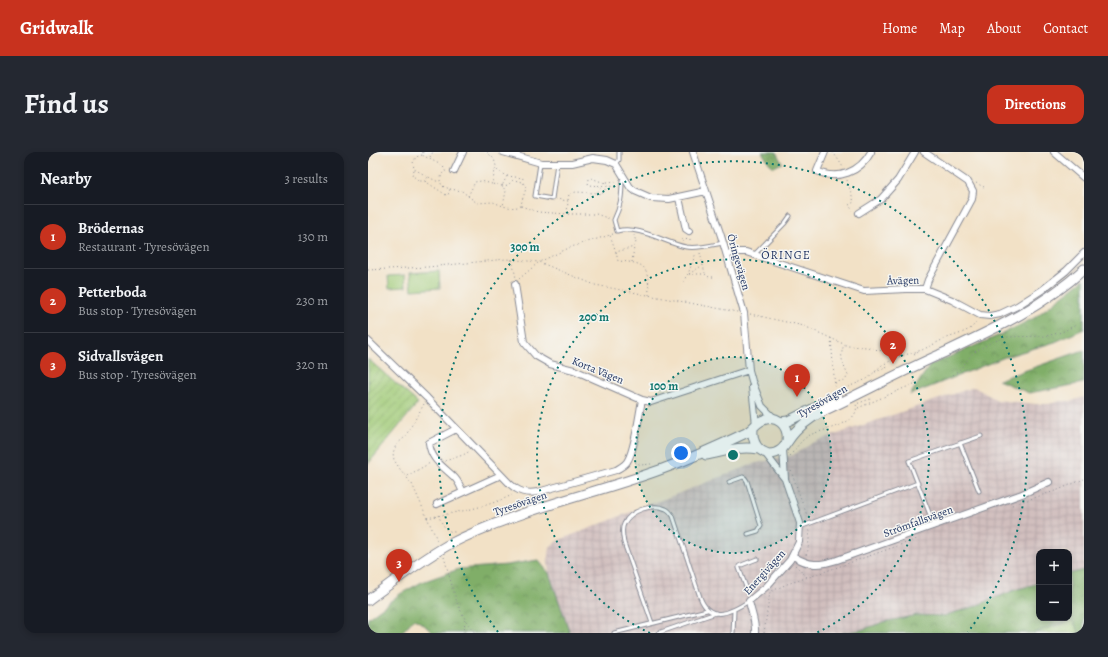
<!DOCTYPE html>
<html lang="en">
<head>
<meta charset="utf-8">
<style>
	body { margin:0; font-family:Alegreya,serif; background:#242831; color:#f1f3f6 }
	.controls { position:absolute; right:12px; bottom:12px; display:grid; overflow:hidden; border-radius:8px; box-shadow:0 2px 6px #0003 }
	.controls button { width:36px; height:36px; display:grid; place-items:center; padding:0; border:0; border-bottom:1px solid #363941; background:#171b24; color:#f1f3f6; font:20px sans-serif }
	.you { position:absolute; left:313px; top:301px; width:14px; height:14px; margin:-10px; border:3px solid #fff; border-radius:50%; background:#1a73e8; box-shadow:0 0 0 6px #1a73e833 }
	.badge { display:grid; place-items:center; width:26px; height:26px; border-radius:50%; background:#c8321e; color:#fff; font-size:13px; font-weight:700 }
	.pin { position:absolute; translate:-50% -33px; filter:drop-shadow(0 1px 2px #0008) }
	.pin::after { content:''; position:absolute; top:21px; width:14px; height:12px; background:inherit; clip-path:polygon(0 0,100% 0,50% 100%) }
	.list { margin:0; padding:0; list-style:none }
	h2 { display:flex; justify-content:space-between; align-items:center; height:52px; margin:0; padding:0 16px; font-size:17px }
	h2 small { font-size:13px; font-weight:400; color:#9ea1a6 }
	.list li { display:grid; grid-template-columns:26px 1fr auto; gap:12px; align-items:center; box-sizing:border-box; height:64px; padding:0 16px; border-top:1px solid #363941 }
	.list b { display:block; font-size:15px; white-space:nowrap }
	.list p { margin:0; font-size:13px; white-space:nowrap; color:#9ea1a6 }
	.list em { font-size:13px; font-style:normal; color:#9ea1a6 }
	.map { position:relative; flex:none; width:716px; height:481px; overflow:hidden; border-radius:12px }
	header { display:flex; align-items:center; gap:24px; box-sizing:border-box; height:56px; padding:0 20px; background:#c8321e; color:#fff }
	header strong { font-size:19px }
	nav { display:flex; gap:22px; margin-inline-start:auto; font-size:14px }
	.intro { display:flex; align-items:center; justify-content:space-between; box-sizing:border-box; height:96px; padding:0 24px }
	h1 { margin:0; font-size:28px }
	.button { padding:10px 18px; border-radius:12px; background:#c8321e; color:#fff; font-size:14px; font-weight:700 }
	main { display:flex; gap:24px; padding:0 24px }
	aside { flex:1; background:#171b24; border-radius:12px; box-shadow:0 2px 6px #0003 }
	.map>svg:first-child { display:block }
	.industrial { fill:url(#industrial-grid) }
	.green { fill:#a0ca77; stroke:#5e7c6a }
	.forest { fill:url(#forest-crowns); stroke:#4e6e63 }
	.garden { fill:url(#garden-furrows); stroke:#5e7c6a }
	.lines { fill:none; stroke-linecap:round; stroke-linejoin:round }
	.lane-casing { stroke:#868892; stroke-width:5 }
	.street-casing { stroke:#868892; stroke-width:8 }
	.secondary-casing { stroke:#868892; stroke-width:11 }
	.path { stroke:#868892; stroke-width:1; stroke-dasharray:1 3; stroke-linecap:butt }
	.lane { stroke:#fff; stroke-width:3 }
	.street { stroke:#fff; stroke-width:6 }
	.secondary { stroke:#fff; stroke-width:9 }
	.ring { fill:none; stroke:#0f766e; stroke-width:2; stroke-dasharray:2 4 }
	.labels { text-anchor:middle; stroke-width:3; stroke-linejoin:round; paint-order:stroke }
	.street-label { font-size:11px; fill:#1b2f5e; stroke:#f6f6f2 }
	.neighbourhood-label { font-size:12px; letter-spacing:1px; fill:#1b2f5e; stroke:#f6f6f2 }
	.centre { fill:#0f766e; stroke:#f6f6f2; stroke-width:2 }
	.ring-label { font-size:12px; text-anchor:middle; font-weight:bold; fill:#0f766e; stroke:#f6f6f2; stroke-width:3; stroke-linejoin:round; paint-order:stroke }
</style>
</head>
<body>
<header>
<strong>Gridwalk</strong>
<nav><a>Home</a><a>Map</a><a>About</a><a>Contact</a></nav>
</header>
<div class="intro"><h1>Find us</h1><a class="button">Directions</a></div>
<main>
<aside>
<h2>Nearby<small>3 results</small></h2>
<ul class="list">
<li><span class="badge">1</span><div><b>Brödernas</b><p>Restaurant · Tyresövägen</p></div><em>130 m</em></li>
<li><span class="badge">2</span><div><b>Petterboda</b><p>Bus stop · Tyresövägen</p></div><em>230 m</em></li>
<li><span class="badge">3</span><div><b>Sidvallsvägen</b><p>Bus stop · Tyresövägen</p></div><em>320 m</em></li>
</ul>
</aside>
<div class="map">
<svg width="716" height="481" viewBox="0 0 716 481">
	<defs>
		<pattern id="industrial-grid" width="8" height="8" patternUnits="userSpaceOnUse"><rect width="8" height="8" fill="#d1bfbe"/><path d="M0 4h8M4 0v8" fill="none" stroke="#b3a4a6"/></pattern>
		<pattern id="forest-crowns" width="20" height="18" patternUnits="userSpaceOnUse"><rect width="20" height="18" fill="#80ae68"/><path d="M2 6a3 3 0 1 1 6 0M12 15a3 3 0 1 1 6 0" fill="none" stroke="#688e59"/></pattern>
		<pattern id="garden-furrows" width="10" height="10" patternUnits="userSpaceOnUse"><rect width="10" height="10" fill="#a0ca77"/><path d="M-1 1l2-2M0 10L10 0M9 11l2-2" fill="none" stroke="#82a465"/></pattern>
	</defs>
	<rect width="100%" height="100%" fill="#f6f6f2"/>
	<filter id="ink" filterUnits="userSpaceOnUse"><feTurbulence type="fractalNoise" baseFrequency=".025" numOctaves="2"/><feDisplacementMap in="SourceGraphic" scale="8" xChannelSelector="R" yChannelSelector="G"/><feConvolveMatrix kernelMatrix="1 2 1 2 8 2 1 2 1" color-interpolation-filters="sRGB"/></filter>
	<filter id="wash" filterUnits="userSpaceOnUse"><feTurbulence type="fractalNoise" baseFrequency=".012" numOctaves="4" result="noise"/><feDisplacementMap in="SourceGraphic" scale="16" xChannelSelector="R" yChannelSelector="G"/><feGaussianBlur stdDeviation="0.9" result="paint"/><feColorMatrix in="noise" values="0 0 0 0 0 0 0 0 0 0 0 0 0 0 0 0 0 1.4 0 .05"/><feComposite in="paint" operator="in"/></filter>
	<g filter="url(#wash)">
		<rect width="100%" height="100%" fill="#f2e1c6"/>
		<path class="industrial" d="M606,235L629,248L667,252H681L692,249H704L716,245V323L715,324L716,327V418L701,422V400H671V431L647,438L605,455L575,464L549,463L516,470L493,478L474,481H202L181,421L180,409L182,396L189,389L388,311L425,303L446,290Z"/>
		<path class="green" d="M71,119L72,136L44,138L42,121Z
			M37,123L38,135L21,136L20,124Z
			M704,468L712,481H666Z"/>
		<path class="forest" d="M394,0H408L414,11L406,15L401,11Z
			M716,127V177L687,190L637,205L542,243L562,213L632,183L666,166Z
			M716,198V231L661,241L630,228Z
			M170,408L181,421L202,481H65L55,472L46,467L33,481H0V466L32,442L54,430L91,417L139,413Z
			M716,418V481H712L704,468L666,481H474L493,478L516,470L549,463L575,464L605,455L647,438L671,431V466H701V422Z"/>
		<path class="garden" d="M0,207L50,251L0,312Z"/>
	</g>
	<g filter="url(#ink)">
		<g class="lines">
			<defs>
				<path id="lane" d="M172,12L167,44L184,47L189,11
					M248,12L251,8V0
					M257,26L254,28C254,43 253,54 246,68L249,79C271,73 297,91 318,95C330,97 344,93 355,91
					M386,103L417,71L422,64
					M592,291L611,339
					M361,330L375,325L377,326L379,329L393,374L390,379L380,382
					M566,373L541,309L613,284
					M432,375L550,331
					M378,435L371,416V414L389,407
					M284,471L256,391C255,385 253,377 256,372C262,358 286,351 298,357C301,358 303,361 305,364L332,445C342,472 364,460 381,449
					M246,481L339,458
					M290,481L348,461
					M365,481L366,459"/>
				<path id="street" d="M135,0L173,11H204L225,6L239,8L248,12L262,35L267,39L283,46L301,47L338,39
					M325,0L353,84L376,161L381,218L384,229L394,254L407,267
					M457,0L449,19C470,29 492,20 503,0
					M556,0L600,30L605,39L604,47L560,128L557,137
					M686,0L716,26
					M86,19L95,0
					M311,46L318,77L321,79
					M491,61L513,47L530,28L547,0
					M359,103L367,100H378L496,139L538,137H557L584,148L612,163L622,164L632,162L649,154L674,138L698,119L716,101
					M147,132L156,190L168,204L182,212L206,218L274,248L283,250L289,248L381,218
					M0,189L59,246L142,332C151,340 158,342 170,340L248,318C253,315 258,313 260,308C267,296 271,263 274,248
					M384,235L388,273
					M88,277L61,291C63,307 73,313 85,324C90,328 92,334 95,340
					M397,301L417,327
					M69,352L133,323
					M425,404C442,414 450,414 469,408L654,342L681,330
					M387,481C388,470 383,460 381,449L399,434L422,408L431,390L432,371L417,327L415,297"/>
				<path id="secondary" d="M412,270L420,269L469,245
					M385,277C384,289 389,299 401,302C416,302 418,289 427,280C439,267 454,259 470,252C503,236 537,218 571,203C622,179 674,156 716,117
					M338,303C359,299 370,294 391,297
					M0,448C26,429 52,409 80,393C145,359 218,344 286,320C318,309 348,295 378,281C384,278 387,272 393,269C409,261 421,274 419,289"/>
			</defs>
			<use href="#lane" class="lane-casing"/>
			<use href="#street" class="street-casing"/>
			<use href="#secondary" class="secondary-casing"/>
			<path class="path" d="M55,0L54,3L75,14L77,19L80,20
				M465,0L475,15
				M711,0L716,3
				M54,3L48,5L45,11L46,17L68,29H72L74,22L77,19
				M62,5L65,0
				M46,18L44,23L51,29H57L60,25
				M129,18L139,24L134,34
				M139,24L155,26L154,29
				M479,28L486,50L481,53L485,59
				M57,29L78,43H80L82,37L74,34L72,29
				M237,30L230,39L229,42L235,41L239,34L249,35
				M608,31L616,35
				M134,34L140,33L145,28C166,31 155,39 153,54C147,56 142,56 135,54
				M235,34L220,33L221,27L223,26L234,30H242L246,29L249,31
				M82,37L94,39L100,44L107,30L113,29L124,32L128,14L126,7L119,0
				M100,44L109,51L125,50L135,54L138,39L134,34L124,32
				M200,48L201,42L208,40L228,41
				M153,54L170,60L199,62L200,49L188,47
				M200,62H228L242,67
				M245,82L242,83L248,100L266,95L268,90L266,83
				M314,88L322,87V90
				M248,100L250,109C280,111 280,115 281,143
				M332,101L337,121
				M144,108L148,126
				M264,110L266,95
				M0,118L60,115L138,107L171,110L227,133L369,160
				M321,122H337L341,125H345
				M321,122L335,113
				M151,127L171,110L203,95L242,83
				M316,130L318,124L320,122L328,101
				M382,162L436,174L480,194L499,195L533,204
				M463,186L467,237
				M546,203L552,199
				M507,220L520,215
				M585,223L593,216L605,201L622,191L638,185L678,184L694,180L716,169
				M467,231L478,227L480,223C475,213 471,204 476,193
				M473,238L499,227L514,213L533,204L554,198L576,187L591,182L602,177L610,169
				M56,252L37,285L28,293L25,301L26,308L32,317L44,332L70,390
				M490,256L548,231L546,227
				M422,304C428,296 433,288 442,283C454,277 493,273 488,252L505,246
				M77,309L95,303L102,299
				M267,310L273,313L283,312
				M423,319L440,366
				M39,324L62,311
				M644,353L690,338L716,327
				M145,356L155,351L156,347
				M70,363C74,371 77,380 87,380
				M59,366C88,360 118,356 144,343
				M438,403L440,398L442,377
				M76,405L89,451L97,467L107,481
				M427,413L439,425
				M96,481L97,467
				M396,481L402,440L419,432L447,423L549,387"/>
			<use href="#lane" class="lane"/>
			<use href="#street" class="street"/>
			<use href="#secondary" class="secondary"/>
		</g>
	</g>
	<circle cx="365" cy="303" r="98" fill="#0f766e" fill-opacity=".12"/>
	<g class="ring">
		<circle cx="365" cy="303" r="98"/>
		<path d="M282 481A196 196 0 1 1 448 481"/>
		<path d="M130 480A294 294 0 1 1 600 480"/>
	</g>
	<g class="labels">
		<g class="street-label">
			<text transform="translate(371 110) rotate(74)" y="4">Öringevägen</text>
			<text transform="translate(535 128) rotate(-2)" y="4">Åvägen</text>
			<text transform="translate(230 218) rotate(22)" y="4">Korta Vägen</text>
			<text transform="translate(454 249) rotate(-30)" y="4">Tyresövägen</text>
			<text transform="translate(152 351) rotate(-19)" y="4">Tyresövägen</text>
			<text transform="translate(550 369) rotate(-20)" y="4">Strömfallsvägen</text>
			<text transform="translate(396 420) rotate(-48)" y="4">Energivägen</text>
		</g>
		<g class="neighbourhood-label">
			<text x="418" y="107">ÖRINGE</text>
		</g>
	</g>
	<circle cx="365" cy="303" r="6" class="centre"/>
	<g class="ring-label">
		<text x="157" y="99">300 m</text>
		<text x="226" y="169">200 m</text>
		<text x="296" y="238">100 m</text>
	</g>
</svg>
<div class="controls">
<button>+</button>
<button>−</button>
</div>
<div class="you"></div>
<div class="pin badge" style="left:429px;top:245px">1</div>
<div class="pin badge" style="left:525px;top:212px">2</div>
<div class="pin badge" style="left:31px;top:430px">3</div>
</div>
</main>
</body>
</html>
